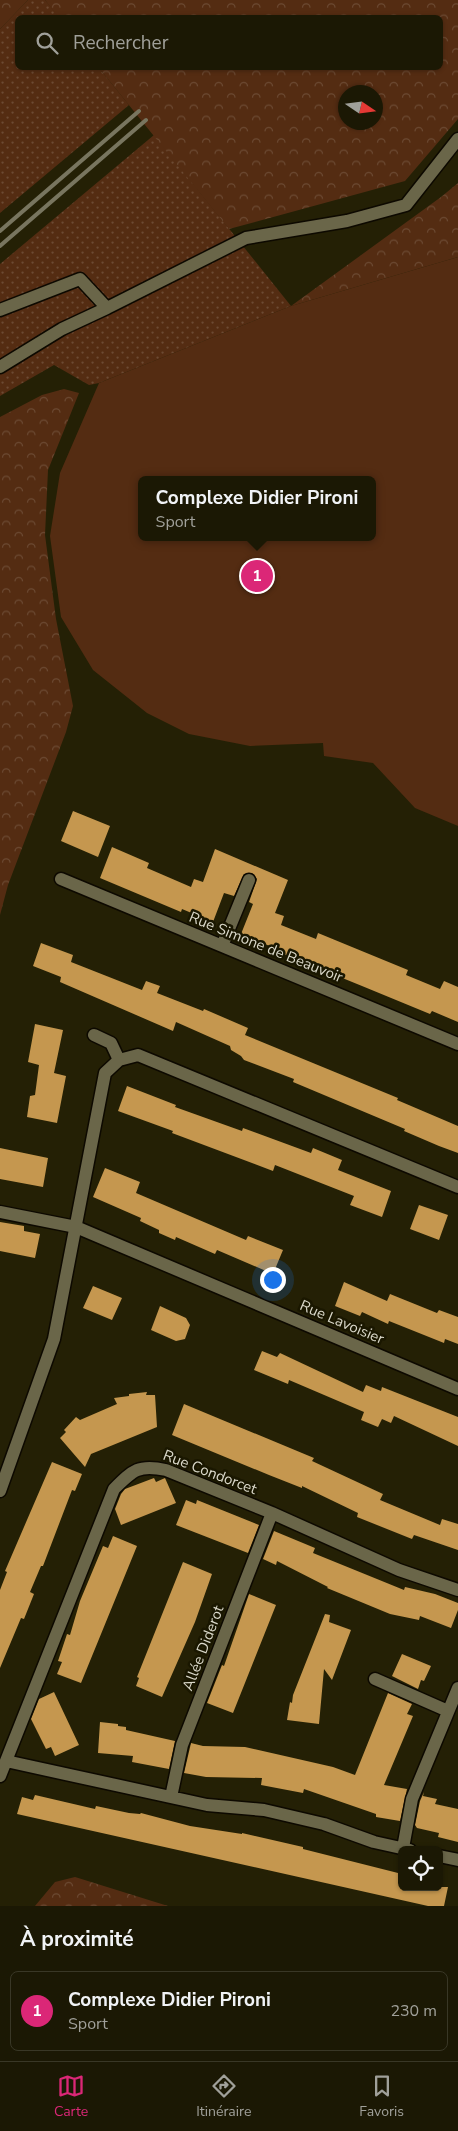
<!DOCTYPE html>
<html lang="fr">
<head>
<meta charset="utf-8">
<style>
	body { margin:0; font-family:"Nunito Sans",sans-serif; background:#24210e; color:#f1f3f6 }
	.controls { position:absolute; right:15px; bottom:15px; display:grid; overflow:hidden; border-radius:8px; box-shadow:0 1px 4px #0004 }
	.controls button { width:45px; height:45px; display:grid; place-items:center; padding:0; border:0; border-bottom:1px solid #393726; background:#1b1804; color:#f1f3f6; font:25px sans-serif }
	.compass { position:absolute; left:338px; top:85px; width:45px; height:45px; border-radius:50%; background:#1b1804; box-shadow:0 1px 4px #0004; rotate:103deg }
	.you { position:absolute; left:272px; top:1279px; width:18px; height:18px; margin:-12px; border:4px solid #fff; border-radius:50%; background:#1a73e8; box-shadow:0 0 0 8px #1a73e833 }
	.badge { display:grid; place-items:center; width:32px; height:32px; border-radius:50%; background:#db2777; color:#fff; font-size:16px; font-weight:700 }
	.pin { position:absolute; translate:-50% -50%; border:2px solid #fff; box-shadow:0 1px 5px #0006 }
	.popup { position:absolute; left:138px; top:476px; width:238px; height:65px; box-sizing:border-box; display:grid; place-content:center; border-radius:8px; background:#1b1804; filter:drop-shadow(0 1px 4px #0005); font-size:16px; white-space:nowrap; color:#a0a09a }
	.popup b { font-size:19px; color:#f1f3f6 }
	.popup::after { content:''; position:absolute; left:50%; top:100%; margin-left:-10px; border:10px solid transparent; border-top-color:#1b1804 }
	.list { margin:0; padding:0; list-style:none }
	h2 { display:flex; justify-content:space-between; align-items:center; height:65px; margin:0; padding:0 20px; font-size:21px }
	h2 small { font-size:16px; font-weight:400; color:#a0a09a }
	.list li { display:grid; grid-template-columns:32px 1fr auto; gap:15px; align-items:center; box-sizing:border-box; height:80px; margin:0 10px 10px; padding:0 10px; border:1px solid #393726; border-radius:8px }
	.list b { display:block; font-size:19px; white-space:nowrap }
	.list p { margin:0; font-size:16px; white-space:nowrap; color:#a0a09a }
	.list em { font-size:16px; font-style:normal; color:#a0a09a }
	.icon { flex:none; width:28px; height:28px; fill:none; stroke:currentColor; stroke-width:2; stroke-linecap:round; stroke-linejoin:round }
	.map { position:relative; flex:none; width:458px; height:1906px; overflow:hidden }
	.search { position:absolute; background:#1b1804; box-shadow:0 1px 4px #0004; left:15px; right:15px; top:15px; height:55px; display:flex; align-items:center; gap:12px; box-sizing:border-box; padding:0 18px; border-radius:8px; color:#a0a09a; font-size:19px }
	.sheet { height:155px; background:#1b1804 }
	nav { display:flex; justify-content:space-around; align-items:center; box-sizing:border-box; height:70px; border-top:1px solid #393726; background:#1b1804; font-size:14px; color:#a0a09a }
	nav a { display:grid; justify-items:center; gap:2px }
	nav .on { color:#db2777 }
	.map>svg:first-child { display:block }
	.grass { fill:url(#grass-dots) }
	.forest { fill:url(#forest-crowns); fill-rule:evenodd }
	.pitch { fill:#542c12; fill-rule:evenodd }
	.building { fill:#c5974f }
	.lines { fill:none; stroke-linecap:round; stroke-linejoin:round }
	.minor-casing { stroke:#0d0900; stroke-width:15 }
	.minor { stroke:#6a6649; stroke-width:12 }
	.rail { stroke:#78755f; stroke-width:4 }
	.labels { text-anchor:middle; stroke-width:5; stroke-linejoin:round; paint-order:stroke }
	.street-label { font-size:15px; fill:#dad8c9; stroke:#1a1700 }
</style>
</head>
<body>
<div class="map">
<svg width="458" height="1906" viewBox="0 0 458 1906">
	<defs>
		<pattern id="grass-dots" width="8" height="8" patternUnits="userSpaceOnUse" patternTransform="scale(1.25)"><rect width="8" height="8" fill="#542c12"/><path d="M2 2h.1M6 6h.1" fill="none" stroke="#6c4a33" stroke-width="1.8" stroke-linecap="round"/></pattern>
		<pattern id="forest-crowns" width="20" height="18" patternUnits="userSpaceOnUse" patternTransform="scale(1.25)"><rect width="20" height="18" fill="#542c12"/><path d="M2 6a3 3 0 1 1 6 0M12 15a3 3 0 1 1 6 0" fill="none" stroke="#6c4a33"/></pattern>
	</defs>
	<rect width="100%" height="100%" fill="#242005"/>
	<path class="grass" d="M28,0H45L59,17L18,18V68H99L129,105L0,213V29Z
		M154,135L291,306L99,383L89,385L54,365L0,396V264Z"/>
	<path class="forest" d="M0,0H28L0,29Z
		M45,0H458V119L405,181L229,229L99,68H440V18H59ZM376,92V122H346V92Z
		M458,183V257L291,306L441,197Z
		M64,389L79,393L48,470L45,535L56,619L73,706L66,732L8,885L0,915V417L42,395Z
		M75,1877L168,1906H35L55,1882Z"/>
	<path class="pitch" d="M458,257V826L415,808L373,763L324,756L323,743L250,746L189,734L147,713L93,670L61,617L50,536L60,473L99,383L291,306ZM142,480H372V537H142Z"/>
	<path class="building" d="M73,811L110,826L98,857L61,841Z
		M112,847L149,863L147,868L191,887L194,879L203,882L215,849L288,880L275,913L284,916L281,925L316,939L318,933L352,947L408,970L406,975L440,989L444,981L458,987V1022L432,1011L430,1014L362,986L271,949L272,947L241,934L253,904L249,902L257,879L252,873L244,874L234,896L224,893L213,922L182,909L181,912L100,878Z
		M41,943L73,955L71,962L142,990L146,981L160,986L157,993L203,1011L204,1009L248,1028L245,1035L398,1098L397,1100L458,1126V1153L439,1146L404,1131L405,1129L293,1082L294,1079L244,1060L241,1056L231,1050L230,1046L176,1022L173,1031L60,982L61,977L33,966Z
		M35,1024L63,1030L54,1073L66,1076L57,1123L27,1117L30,1096L35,1095L39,1065L28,1062Z
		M127,1086L176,1105L175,1107L242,1131L243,1128L311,1153L313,1148L342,1160L338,1170L391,1191L382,1217L350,1205L354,1196L275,1165L273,1171L172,1133L173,1131L118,1111Z
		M0,1148L48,1158L43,1187L0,1179Z
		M105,1168L140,1182L136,1193L246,1240L248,1236L283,1250L273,1274L217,1250L215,1254L176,1237L175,1240L159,1233V1230L140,1221L141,1218L93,1197Z
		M419,1205L448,1215L439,1240L410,1229Z
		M0,1222L24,1226V1231L40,1234L35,1258L0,1251Z
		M344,1282L387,1301L390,1294L437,1313L439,1310L458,1317V1344L445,1339L444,1343L389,1321L388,1324L362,1312L360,1316L335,1306Z
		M93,1286L122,1298L112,1320L83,1308Z
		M160,1306L186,1318L190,1325L185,1339L176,1341L151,1330Z
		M262,1351L277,1357L280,1353L363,1392L366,1385L381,1391L382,1387L458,1417V1446L394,1416L391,1423L382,1419L378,1427L361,1420L364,1412L289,1380L288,1384L254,1370Z
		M147,1392L146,1395H155L157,1427L91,1454L85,1467L60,1438L66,1432L64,1430L76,1417L80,1420L117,1404L114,1398L129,1396V1394Z
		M184,1404L314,1458L312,1461L383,1494L380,1500L440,1525L442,1519L458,1524V1550L414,1535L412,1539L357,1517L358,1513L302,1486V1488L269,1475L172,1435Z
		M52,1462L82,1474L75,1491L72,1490L43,1566H41L30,1592L34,1594L24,1619L21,1618L0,1668V1590L7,1572L5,1571Z
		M154,1478L156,1482L165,1478L176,1503L121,1525L115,1509L121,1494L125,1489Z
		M186,1500L196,1504L197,1500L259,1525L248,1553L176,1525Z
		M274,1531L315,1548L313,1553L404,1590L405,1587L435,1594L458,1603V1610L451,1628L420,1616L419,1620L390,1614L327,1588L328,1587L277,1561L276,1565L263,1559Z
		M113,1536L137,1546L81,1683L57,1674L62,1662L58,1661L67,1634L70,1635L80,1601L103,1546L108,1548Z
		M183,1562L212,1574L195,1622L162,1697L136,1686L139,1678L137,1677Z
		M249,1594L276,1605L233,1713L207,1703L222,1665L224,1666Z
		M325,1614L330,1615L329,1622L351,1630L332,1680L324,1669L319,1724L287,1720L290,1702L292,1703L293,1695Z
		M402,1654L431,1666L424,1681L421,1680L418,1689L392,1676Z
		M54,1692L79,1745L55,1756L51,1747L46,1749L31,1719L39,1699Z
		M388,1693L412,1704L407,1714L413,1716L384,1785L407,1789L400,1821L376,1817V1814L304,1789L303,1793L261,1785L262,1778L206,1777L184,1773L191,1743L203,1746L245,1747L333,1767L355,1775Z
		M100,1722L118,1724V1726L126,1727V1730L175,1741L169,1769L132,1762L133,1756L98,1753Z
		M424,1792L423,1796L437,1799L435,1804L458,1809V1842L438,1837L439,1833L417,1828L415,1825L420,1801Z
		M35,1795L95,1809L96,1806L129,1813L140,1814L141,1813L190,1826L242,1834V1833L303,1847V1849L402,1874V1887H448L444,1906H428L17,1814L22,1797L33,1800Z"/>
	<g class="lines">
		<defs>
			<path id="minor" d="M0,310L80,279L107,308L246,238L347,221L406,205L458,139
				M0,367L62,329L107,308
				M61,879L458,1044
				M222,946L249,880
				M94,1035L111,1043L119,1060
				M0,1212L76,1227L458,1389
				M0,1491L54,1339L105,1073L119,1060L138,1055L458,1187
				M375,1679L448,1711
				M6,1761L207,1805L264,1810L324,1824L374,1842L410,1850
				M0,1776L114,1489C133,1470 139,1464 166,1470L272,1513L399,1570L458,1590
				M171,1797L182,1745L272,1513
				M403,1848L412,1799L458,1688
				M439,1856L458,1860"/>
		</defs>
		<use href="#minor" class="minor-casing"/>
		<use href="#minor" class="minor"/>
		<path class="rail" d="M0,231L139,111
			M0,246L146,120"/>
	</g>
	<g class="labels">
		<g class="street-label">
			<text transform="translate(266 947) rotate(22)" y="5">Rue Simone de Beauvoir</text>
			<text transform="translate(342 1322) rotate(23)" y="5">Rue Lavoisier</text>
			<text transform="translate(210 1472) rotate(21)" y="5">Rue Condorcet</text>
			<text transform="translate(203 1648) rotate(-69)" y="5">Allée Diderot</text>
		</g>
	</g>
</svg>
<div class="controls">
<button><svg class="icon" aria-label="locate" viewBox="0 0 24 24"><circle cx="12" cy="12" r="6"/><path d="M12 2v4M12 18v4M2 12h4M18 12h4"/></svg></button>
</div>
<svg class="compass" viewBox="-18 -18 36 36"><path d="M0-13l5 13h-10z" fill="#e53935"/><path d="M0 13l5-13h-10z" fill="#a0a09a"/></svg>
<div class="you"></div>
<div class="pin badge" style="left:257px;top:576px">1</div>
<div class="popup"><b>Complexe Didier Pironi</b>Sport</div>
<div class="search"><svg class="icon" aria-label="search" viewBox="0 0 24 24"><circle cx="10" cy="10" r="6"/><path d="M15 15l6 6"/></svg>Rechercher</div>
</div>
<section class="sheet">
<h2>À proximité<small></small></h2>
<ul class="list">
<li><span class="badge">1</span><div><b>Complexe Didier Pironi</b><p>Sport</p></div><em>230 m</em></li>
</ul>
</section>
<nav>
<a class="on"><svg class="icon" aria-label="map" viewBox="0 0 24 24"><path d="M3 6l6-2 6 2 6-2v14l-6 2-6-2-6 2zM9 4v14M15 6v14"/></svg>Carte</a>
<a><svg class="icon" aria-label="directions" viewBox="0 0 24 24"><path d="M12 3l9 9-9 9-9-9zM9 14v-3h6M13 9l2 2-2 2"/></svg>Itinéraire</a>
<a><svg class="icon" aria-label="saved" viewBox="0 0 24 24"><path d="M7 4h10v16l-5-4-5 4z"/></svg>Favoris</a>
</nav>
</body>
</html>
